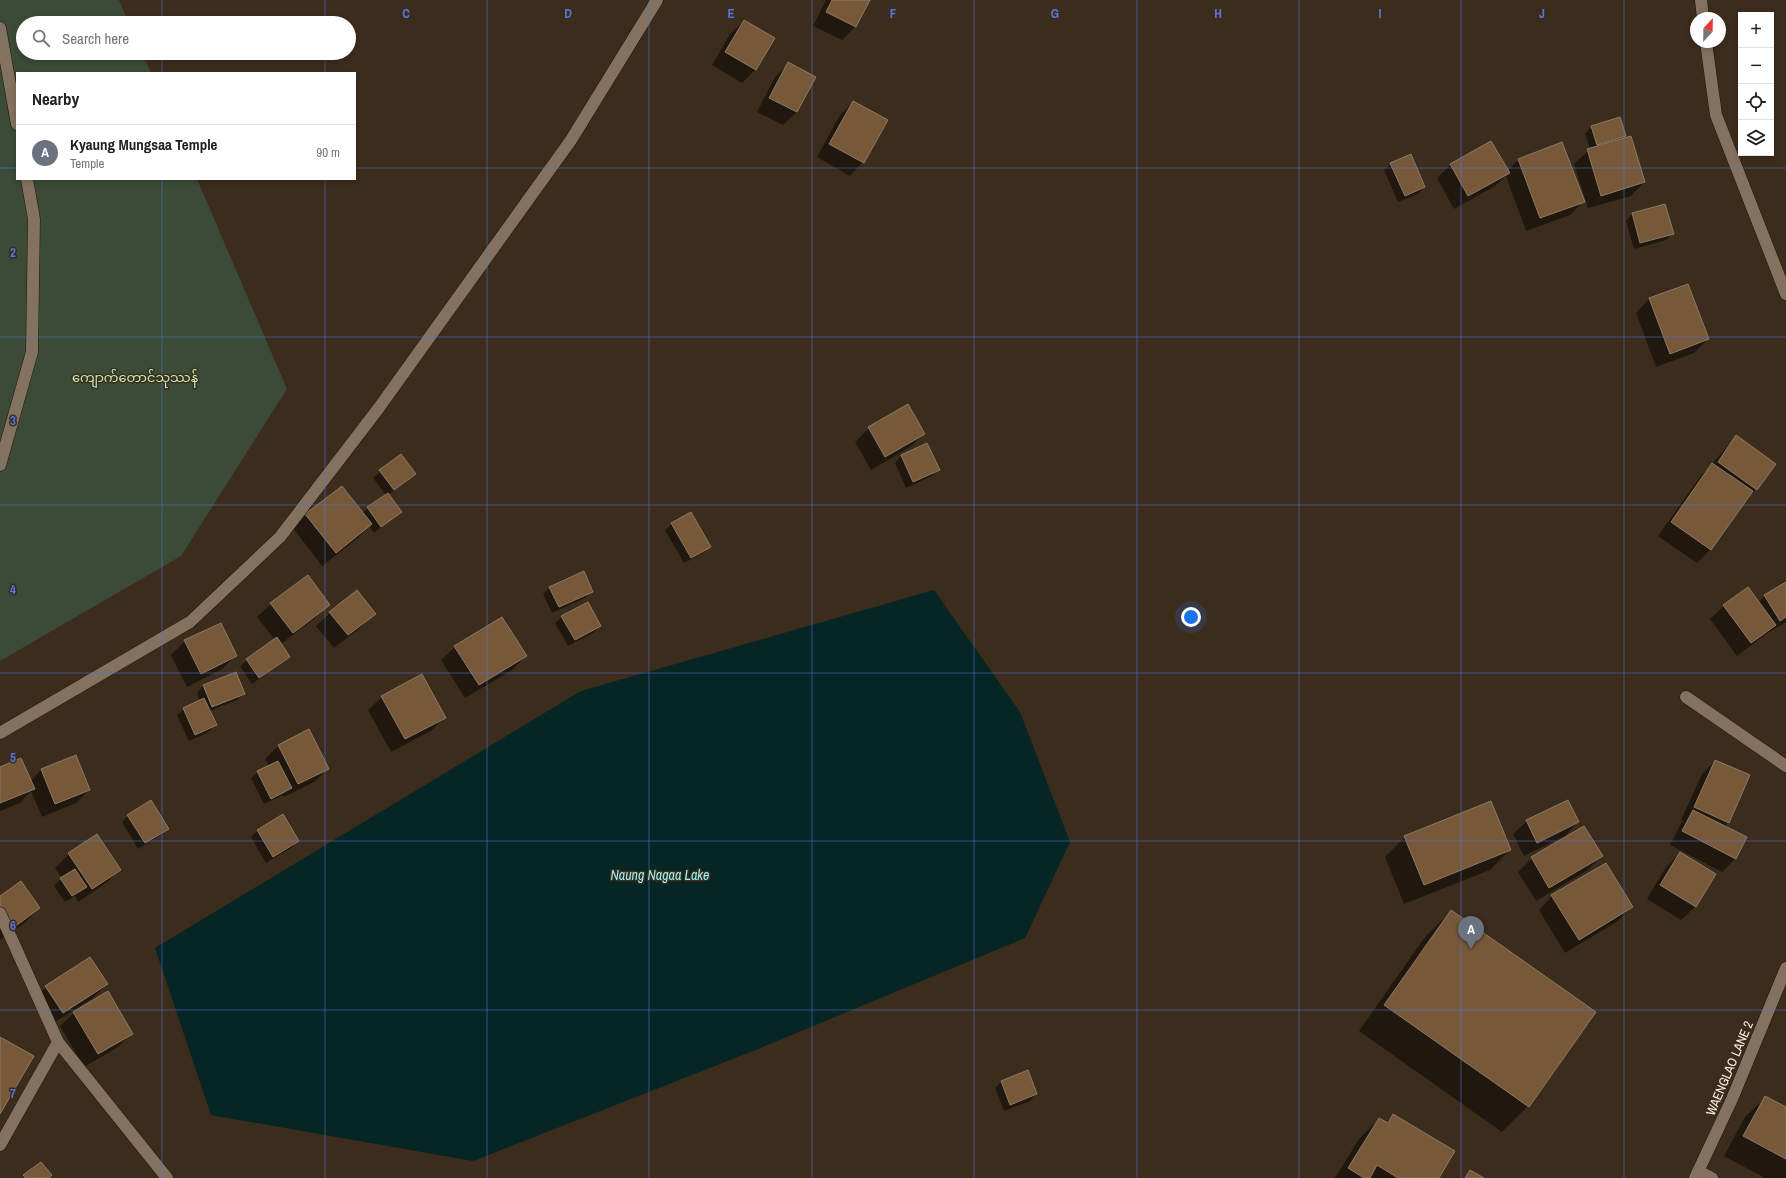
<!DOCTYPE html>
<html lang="en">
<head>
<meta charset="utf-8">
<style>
	body { margin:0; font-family:"Archivo Narrow","Noto Sans Myanmar",sans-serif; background:#f6f6f6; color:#202124 }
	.controls { position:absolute; right:12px; top:12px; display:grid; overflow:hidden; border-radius:0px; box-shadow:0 2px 6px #0003 }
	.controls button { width:36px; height:36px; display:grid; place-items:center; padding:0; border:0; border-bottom:1px solid #e0e0e0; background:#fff; color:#202124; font:20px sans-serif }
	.compass { position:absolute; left:1690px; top:12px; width:36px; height:36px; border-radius:50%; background:#fff; box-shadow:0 2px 6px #0003; rotate:22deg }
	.you { position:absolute; left:1191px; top:617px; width:14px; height:14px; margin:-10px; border:3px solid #fff; border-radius:50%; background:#1a73e8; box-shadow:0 0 0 6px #1a73e833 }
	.badge { display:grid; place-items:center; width:26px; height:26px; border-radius:50%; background:#376e6f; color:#fff; font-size:13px; font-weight:700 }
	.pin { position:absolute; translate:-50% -33px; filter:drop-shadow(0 1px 2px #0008) }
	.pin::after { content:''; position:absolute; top:21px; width:14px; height:12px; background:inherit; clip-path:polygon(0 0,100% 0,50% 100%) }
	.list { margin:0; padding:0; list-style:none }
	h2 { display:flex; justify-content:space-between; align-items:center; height:52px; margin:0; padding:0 16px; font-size:17px }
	h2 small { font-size:13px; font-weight:400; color:#757577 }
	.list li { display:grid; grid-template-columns:26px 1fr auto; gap:12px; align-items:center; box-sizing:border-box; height:56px; padding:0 16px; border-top:1px solid #e0e0e0 }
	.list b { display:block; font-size:15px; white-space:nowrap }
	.list p { margin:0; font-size:13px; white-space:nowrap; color:#757577 }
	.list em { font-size:13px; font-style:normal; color:#757577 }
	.icon { flex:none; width:22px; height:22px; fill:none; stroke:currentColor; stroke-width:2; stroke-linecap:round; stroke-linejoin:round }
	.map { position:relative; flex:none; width:1786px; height:1178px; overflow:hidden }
	.search { position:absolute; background:#fff; box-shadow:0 2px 6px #0003; left:16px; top:16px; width:340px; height:44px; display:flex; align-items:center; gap:10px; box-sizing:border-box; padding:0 14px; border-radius:22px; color:#757577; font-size:15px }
	.panel { position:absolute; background:#fff; box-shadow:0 2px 6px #0003; left:16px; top:72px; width:340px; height:108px; border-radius:0px }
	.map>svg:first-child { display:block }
	.green { fill:#3b4b37 }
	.water { fill:#062525 }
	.shadow { fill:#0007 }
	.building { fill:#77593a; stroke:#8c7967 }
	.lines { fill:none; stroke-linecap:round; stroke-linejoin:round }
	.street-casing { stroke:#221405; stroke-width:13 }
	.secondary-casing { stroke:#221405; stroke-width:13 }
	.street { stroke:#847260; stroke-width:12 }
	.secondary { stroke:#847260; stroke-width:12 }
	.grid { fill:none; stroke:#5476db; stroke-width:1; stroke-opacity:0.55 }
	.labels { text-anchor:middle; stroke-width:3; stroke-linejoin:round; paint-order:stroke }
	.park-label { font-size:13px; fill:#c2f0b7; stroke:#3c2c1c }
	.street-label { font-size:13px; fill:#faefe5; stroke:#3c2c1c }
	.water-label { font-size:14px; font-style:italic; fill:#96f4f4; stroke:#3c2c1c }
	.grid-label { font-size:13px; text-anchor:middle; font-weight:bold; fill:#5476db; stroke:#3c2c1c; stroke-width:3; stroke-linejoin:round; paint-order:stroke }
</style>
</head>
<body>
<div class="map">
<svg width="1786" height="1178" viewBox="0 0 1786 1178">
	<rect width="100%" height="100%" fill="#3c2c1c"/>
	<path class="green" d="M0,0H119L129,23H23V53H142L151,73H17V179H197L287,389L181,556L0,661Z"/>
	<path class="water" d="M934,590L1020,712L1070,842L1025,938L758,1049L473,1161L211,1115L155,948L581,691Z"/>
	<path class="shadow" d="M826,0H869L855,27L842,40L813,26Z
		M744,21L774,39L755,70L742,83L712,65L730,34Z
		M789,64L815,77L797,112L783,125L757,112L775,77Z
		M853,102L863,162L850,176L817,157L840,115Z
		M1619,118L1625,136L1621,140L1644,182L1631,196L1588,208L1574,164L1590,149L1585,134L1591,127Z
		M1491,142L1507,171L1518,160L1584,201L1570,215L1526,231L1506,176L1495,186L1454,209L1437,178L1450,165Z
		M1391,164L1424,187L1418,194L1398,202L1384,170Z
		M1664,205L1673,233L1666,240L1634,249L1626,221L1632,214Z
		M1687,285L1708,339L1694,353L1656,367L1636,313L1649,299Z
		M869,428L924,434L910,447L871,470L855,442Z
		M1736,437L1775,464L1756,489L1744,501L1710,550L1697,563L1658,536L1699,478Z
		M927,444L939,470L932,476L906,488L895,463L901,456Z
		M401,455L408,480L388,495L400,512L374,533L369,526L358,538L322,566L293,528L306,515L362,513L386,495L373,478Z
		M690,514L709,547L703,553L684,563L665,530L672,524Z
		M1786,583V622L1766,634L1737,656L1710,619L1724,606L1758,603L1765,596Z
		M550,587L592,591L585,598L552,613L543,594Z
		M271,604L329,605L315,618L281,644L289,657L282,663L252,684L240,666L247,660L275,640L257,617Z
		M330,613L374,614L361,627L334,648L316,626Z
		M562,617L600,626L593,633L568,646L555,623Z
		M185,641L236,656L222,669L187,687L171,655Z
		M455,647L526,656L512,670L465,698L441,660Z
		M235,673L244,693L237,700L209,711L215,725L209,732L189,741L177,715L184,709L200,701L197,693L203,686Z
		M382,697L445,717L431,731L391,752L368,710Z
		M279,745L328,768L314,782L284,797L283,795L264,804L251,778L258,772L269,766L265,759Z
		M1715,761L1729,822L1724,827L1736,858L1722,872L1670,845L1680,825L1683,821L1681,820L1702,774Z
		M0,768L30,781L42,769L89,790L76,803L42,817L31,791L20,803L0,811Z
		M128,816L168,828L161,835L138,849L122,822Z
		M1527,821L1578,822L1565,836L1524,856L1513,834Z
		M1584,827L1601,856L1588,870L1536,901L1518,872L1532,858Z
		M257,831L298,841L291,848L266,863L251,837Z
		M96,835L119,870L106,883L78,902L75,896L65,902L54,886L62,878L55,868L69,854Z
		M1405,837L1510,850L1490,870L1404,904L1385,857Z
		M1680,853L1715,875L1695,907L1681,920L1647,899L1666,867Z
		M1552,896L1631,907L1618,921L1565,953L1539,910Z
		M0,898L39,908L26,922L0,940Z
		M1451,911L1528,1106L1502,1132L1359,1031L1425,937Z
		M90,959L107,984L93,998L49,1026L32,1001L46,987Z
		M74,1013L132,1033L118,1047L84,1067L60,1026Z
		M1001,1082L1036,1094L1030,1101L1004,1111L995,1088Z
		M1766,1097L1786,1108V1178H1765L1724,1156L1745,1117Z
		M1394,1115L1438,1178H1335L1359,1139L1379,1119L1386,1123Z"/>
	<path class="building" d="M832,0H870L856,27L826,12Z
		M744,20L775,38L756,70L725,52Z
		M788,62L816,77L797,112L769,98Z
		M853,101L888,120L864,163L829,144Z
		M1620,117L1626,136L1597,145L1591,126Z
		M1631,136L1645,182L1601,196L1587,149Z
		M1491,141L1510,173L1468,196L1450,164Z
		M1562,142L1585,202L1540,218L1518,159Z
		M1411,154L1425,187L1405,196L1390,163Z
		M1665,204L1674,234L1640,243L1632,213Z
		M1688,284L1709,339L1670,354L1649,298Z
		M908,404L925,434L885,457L868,427Z
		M1736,435L1776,464L1757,490L1718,462Z
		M927,443L940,470L913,482L901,455Z
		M401,454L416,474L394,490L379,470Z
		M1712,463L1753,491L1711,550L1671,522Z
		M342,486L372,524L336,553L305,514Z
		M388,493L402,512L381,527L367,507Z
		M691,512L711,547L691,558L671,523Z
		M584,571L593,592L559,607L549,587Z
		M308,575L330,605L293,633L270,603Z
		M1786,582V617L1780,621L1764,595Z
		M1748,587L1776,625L1751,643L1723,605Z
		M357,590L376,614L348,635L329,612Z
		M588,602L601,626L575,640L561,616Z
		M502,617L527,656L479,685L454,646Z
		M221,623L237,656L201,674L184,640Z
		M277,637L290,657L259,678L246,659Z
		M236,672L245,694L212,707L203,685Z
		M422,674L446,718L405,739L381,696Z
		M204,698L217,725L195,735L183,708Z
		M309,729L329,769L298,784L278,745Z
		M76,755L90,790L55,804L41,769Z
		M21,758L35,789L0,803V767Z
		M1715,760L1750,775L1729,823L1694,807Z
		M278,761L292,788L271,799L257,771Z
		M151,800L169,829L145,843L127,815Z
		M1568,800L1579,822L1537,843L1526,820Z
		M1491,801L1511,850L1424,885L1404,836Z
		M1693,810L1747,837L1736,859L1682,831Z
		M283,814L299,841L273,857L257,830Z
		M1584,826L1603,856L1549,888L1531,857Z
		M97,834L121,870L92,889L68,853Z
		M1680,852L1716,874L1696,907L1660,885Z
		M1606,863L1633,907L1579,940L1551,895Z
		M75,869L87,887L72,896L60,878Z
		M21,881L40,908L13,928L0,911V896Z
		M1451,910L1596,1012L1529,1107L1384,1005Z
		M90,957L108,984L63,1013L45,986Z
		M108,991L133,1034L98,1054L73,1012Z
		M0,1037L34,1056L0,1114Z
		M1028,1070L1037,1094L1010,1105L1001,1081Z
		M1765,1096L1786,1107V1159L1743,1136Z
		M1393,1114L1455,1151L1439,1178H1398L1377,1165L1370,1178H1364L1348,1168L1379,1118L1388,1123Z
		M41,1162L52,1175L49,1178H26L23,1175Z
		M1470,1170L1484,1178H1465Z"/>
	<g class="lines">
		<defs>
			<path id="street" d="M1701,0L1703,18
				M0,28L17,124
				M1706,42L1716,115L1786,294
				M0,465L32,352L34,219L27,179
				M1686,697L1786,766
				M0,913L58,1042L167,1178
				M0,1145L58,1042
				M1698,1171L1712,1178
				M1695,1178L1732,1099L1786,968"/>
			<path id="secondary" d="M0,733L190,622L280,537L378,409L571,140L657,0"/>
		</defs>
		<use href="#street" class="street-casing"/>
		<use href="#secondary" class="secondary-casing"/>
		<use href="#street" class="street"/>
		<use href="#secondary" class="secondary"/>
	</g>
	<path class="grid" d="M162,0V23M325,0V23M487,0V1178M649,0V1178M812,0V1178M974,0V1178M1137,0V1178M1299,0V1178M1461,0V1178M1624,0V1178M162,53V73M325,53V73M0,168H17M355,168H1786M162,179V1178M325,179V1178M0,337H1786M0,505H1786M0,673H1786M0,841H1786M0,1010H1786"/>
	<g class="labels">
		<g class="park-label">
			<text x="135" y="382">ကျောက်တောင်သုဿန်</text>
		</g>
		<g class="street-label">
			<text transform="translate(1729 1068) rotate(-67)" y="5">WAENGLAO LANE 2</text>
		</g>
		<g class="water-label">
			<text x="660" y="880">Naung Nagaa Lake</text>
		</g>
	</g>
	<g class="grid-label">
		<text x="406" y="18">C</text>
		<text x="568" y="18">D</text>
		<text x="731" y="18">E</text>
		<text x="893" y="18">F</text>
		<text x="1055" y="18">G</text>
		<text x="1218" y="18">H</text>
		<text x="1380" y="18">I</text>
		<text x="1542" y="18">J</text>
		<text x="13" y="257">2</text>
		<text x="13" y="425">3</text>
		<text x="13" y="594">4</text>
		<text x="13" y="762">5</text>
		<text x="13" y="930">6</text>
		<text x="13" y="1098">7</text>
	</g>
</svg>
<div class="controls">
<button>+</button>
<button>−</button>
<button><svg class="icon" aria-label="locate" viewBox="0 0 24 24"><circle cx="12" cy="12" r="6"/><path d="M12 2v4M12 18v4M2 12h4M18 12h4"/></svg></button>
<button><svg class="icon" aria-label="layers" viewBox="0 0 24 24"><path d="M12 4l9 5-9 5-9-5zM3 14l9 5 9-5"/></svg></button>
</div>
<svg class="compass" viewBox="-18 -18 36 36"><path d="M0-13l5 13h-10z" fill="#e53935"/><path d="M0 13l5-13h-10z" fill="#757577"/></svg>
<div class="you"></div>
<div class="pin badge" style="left:1471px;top:949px;background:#6b7280">A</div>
<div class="search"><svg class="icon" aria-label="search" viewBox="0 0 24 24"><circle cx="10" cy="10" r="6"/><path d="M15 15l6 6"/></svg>Search here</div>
<section class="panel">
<h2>Nearby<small></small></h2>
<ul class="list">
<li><span class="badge" style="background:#6b7280">A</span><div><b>Kyaung Mungsaa Temple</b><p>Temple</p></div><em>90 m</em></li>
</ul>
</section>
</div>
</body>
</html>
